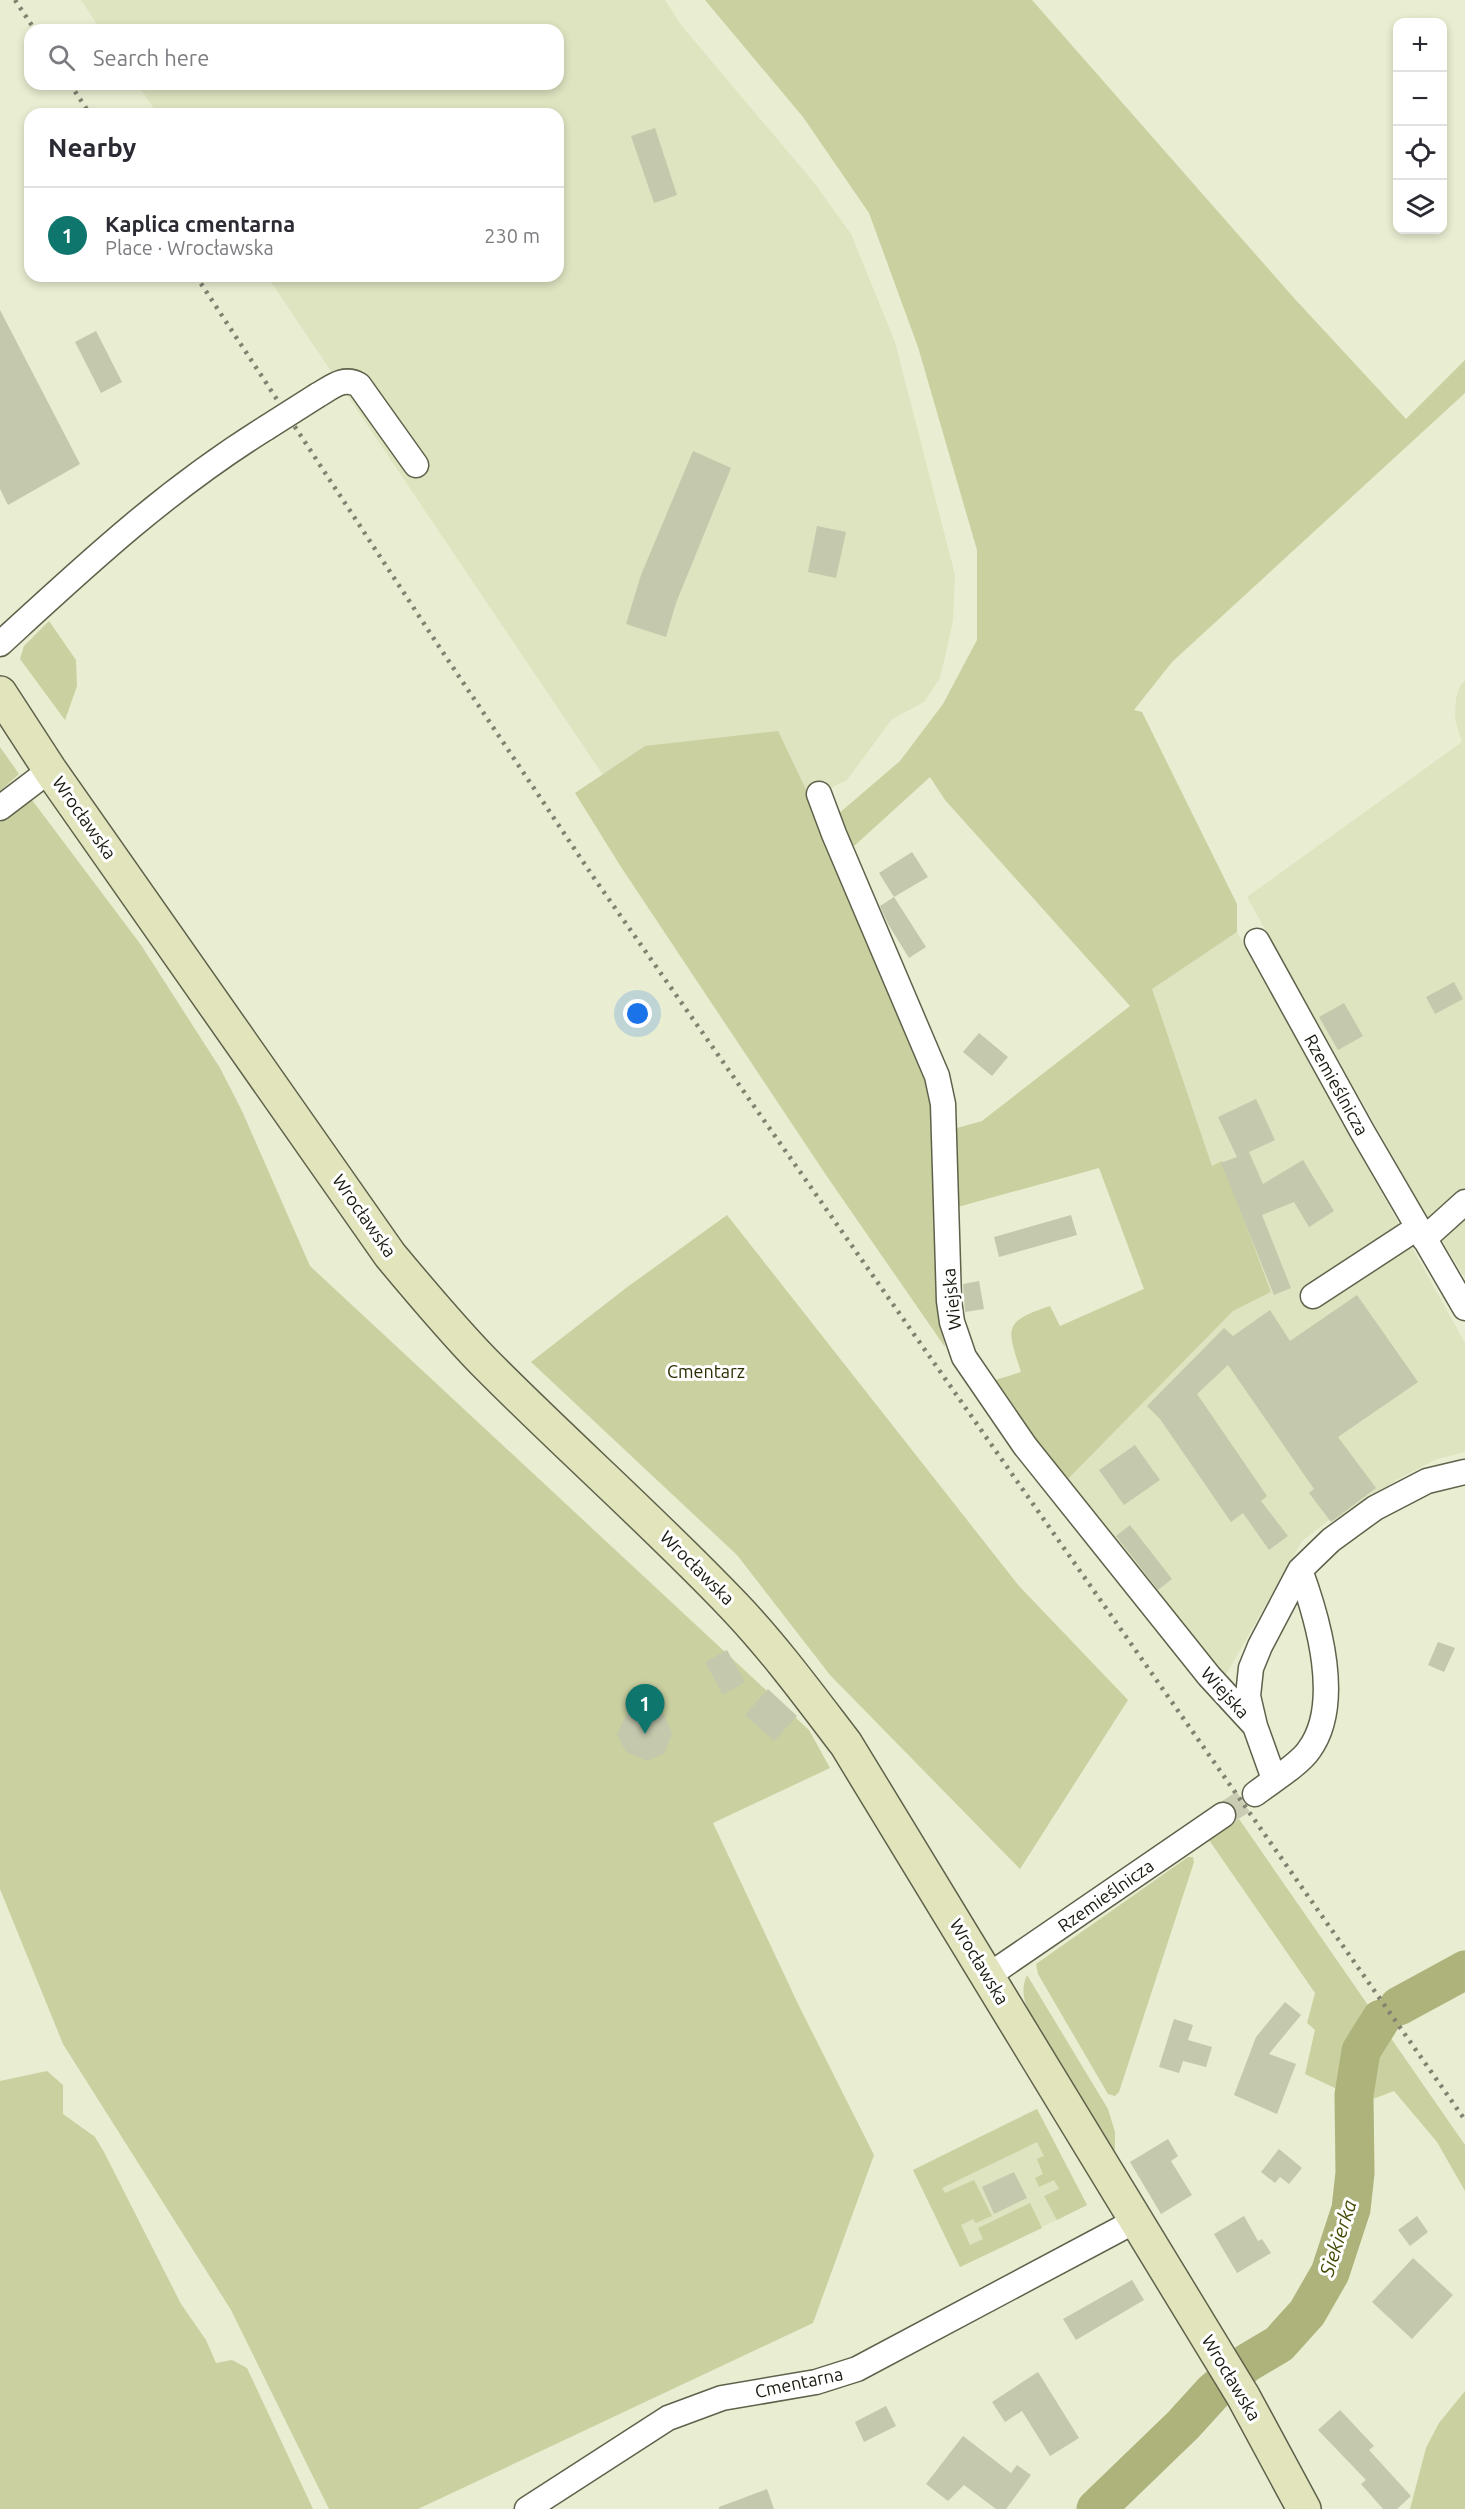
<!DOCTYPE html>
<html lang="en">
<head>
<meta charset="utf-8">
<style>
	body { margin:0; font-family:Ubuntu,sans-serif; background:#f2f2f3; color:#2b2b33 }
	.controls { position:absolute; right:18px; top:18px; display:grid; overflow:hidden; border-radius:12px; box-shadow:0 3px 9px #0003 }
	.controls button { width:54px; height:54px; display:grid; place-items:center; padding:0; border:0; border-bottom:2px solid #e1e1e2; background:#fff; color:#2b2b33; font:30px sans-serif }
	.you { position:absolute; left:638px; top:1014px; width:21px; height:21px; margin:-15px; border:4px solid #fff; border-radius:50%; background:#1a73e8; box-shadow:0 0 0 9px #1a73e833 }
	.badge { display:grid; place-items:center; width:39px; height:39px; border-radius:50%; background:#0f766e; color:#fff; font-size:20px; font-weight:700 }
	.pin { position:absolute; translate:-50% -50px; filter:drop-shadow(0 2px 3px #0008) }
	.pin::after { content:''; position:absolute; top:32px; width:21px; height:18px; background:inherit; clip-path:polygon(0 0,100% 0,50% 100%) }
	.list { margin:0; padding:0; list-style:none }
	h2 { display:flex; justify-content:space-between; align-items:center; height:78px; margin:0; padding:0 24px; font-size:26px }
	h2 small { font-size:20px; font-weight:400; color:#7c7c81 }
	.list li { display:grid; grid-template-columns:39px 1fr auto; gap:18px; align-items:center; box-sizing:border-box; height:96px; padding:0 24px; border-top:2px solid #e1e1e2 }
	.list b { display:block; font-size:22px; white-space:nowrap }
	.list p { margin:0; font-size:20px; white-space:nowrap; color:#7c7c81 }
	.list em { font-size:20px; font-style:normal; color:#7c7c81 }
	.icon { flex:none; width:33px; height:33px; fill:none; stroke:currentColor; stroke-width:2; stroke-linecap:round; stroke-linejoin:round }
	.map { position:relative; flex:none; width:1465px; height:2509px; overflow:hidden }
	.search { position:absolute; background:#fff; box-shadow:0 3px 9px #0003; left:24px; top:24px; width:540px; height:66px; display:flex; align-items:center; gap:15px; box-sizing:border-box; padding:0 21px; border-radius:18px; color:#7c7c81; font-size:22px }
	.panel { position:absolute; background:#fff; box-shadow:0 3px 9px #0003; left:24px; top:108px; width:540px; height:174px; border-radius:18px }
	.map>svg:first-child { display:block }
	.built { fill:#dee3c0 }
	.green { fill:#cad0a0 }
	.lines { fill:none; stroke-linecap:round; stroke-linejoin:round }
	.river { stroke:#adb37b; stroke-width:39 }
	.building { fill:#c4c8ad }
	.minor-tunnel { stroke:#cacdb4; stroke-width:24; stroke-dasharray:24 12; stroke-linecap:butt }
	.minor-casing { stroke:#5f624b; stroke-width:27 }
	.secondary-casing { stroke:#5f624b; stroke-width:36 }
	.minor { stroke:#fff; stroke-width:24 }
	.secondary { stroke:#e2e4bc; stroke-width:33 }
	.rail { stroke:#818370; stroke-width:4.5; stroke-dasharray:3 6; stroke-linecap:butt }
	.minor-bridge-casing { stroke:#5f624b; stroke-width:27; stroke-linecap:butt }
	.minor-bridge { stroke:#fff; stroke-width:24 }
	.labels { text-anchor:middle; stroke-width:6; stroke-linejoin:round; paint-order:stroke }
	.street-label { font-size:18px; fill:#191a10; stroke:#fff }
	.park-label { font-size:18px; fill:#2a2d00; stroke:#fff }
	.water-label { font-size:20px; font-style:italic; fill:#464b06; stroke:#fff }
</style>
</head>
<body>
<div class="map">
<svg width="1465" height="2509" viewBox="0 0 1465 2509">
	<rect width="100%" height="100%" fill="#e9edd1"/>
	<path class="built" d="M81,0H665L681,25L815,184L851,234L895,342L955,575L953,620L947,648L940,678L924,702L892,719L847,780L810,798L645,746L603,775L267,276H558V114H158L137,84H558V30H101Z
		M1465,681V1278L1421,1207L1247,897L1462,742L1455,719L1456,698L1460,686Z
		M1237,932L1465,1343V1452L1437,1459L1396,1480L1340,1520H1329L1302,1541L1224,1678L1063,1484L1233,1311L1271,1292L1222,1161L1212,1167L1151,989Z
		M1037,2109L1087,2205L960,2267L913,2170Z"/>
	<path class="green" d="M705,0H1032L1293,297L1406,419L1465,360V393L1172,662L1134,710L1142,712L1237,904V932L1152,989L1212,1166L1222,1161L1271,1292L1233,1311L1063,1484L989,1382L1021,1372C1007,1328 1002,1322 1050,1306L1060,1326L1144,1289L1099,1168L954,1208L950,1130L982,1121L1130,1006L945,800L930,777L853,847L837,815L900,761L943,704L977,640V550L918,347L869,213L803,117Z
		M49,621L76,660L77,686L65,720L20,659L24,646Z
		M778,731L810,798L922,1068L934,1109L939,1312L945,1347L826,1175L621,867L575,793L645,746Z
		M0,747L19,774L0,791Z
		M32,800L141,945L220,1068L242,1111L310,1266L809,1730L830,1768L713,1823L799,2006L874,2155L813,2323L418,2509H329L231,2310L63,2044L0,1889V822Z
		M727,1215L1019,1586L1128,1700L1020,1869L830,1675L737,1555L531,1362L626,1288Z
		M1239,1819L1465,2145V2191L1437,2142L1394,2091L1365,2102L1305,2074L1315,2030L1307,2023L1315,1993L1209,1840Z
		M1188,1857H1193L1194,1862L1119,2092L1115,2096L1108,2094L1038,1974L1036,1964Z
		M1027,1975L1108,2109L1115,2132V2150L1111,2148L1030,2013C1023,2000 1021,1988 1027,1975Z
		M47,2071L63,2085V2114L95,2137L104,2152L181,2304L206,2340L216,2363L232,2360L247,2368L313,2509H0V2081Z
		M1037,2109L1087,2205L1057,2220L1044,2196L1059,2189L1054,2180L1039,2187L1035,2178L1043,2174L1037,2159L1044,2156L1037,2142L942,2188L945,2193L974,2180L992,2216L976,2223L973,2219L961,2225L970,2245L983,2239L978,2228L1030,2203L1042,2228L960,2267L913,2170Z
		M1465,2391V2509H1410L1426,2448L1439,2423Z"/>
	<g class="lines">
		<path class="river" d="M1399,2006L1465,1970
			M1096,2509L1183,2425L1214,2391L1247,2363L1279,2344L1307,2313L1330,2273L1351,2209L1355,2173L1354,2095L1361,2051L1381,2019"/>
	</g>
	<path class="building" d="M655,128L677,195L654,203L631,136Z
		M0,310L80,464L8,505L0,489Z
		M96,331L122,382L101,393L75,342Z
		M693,451L731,468L676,603L666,637L626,624L641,575Z
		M817,526L846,532L836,578L808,572Z
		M912,852L928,877L894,897L879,873Z
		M894,897L926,947L909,958L888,924L880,906Z
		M1454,982L1463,999L1435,1014L1426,997Z
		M1344,1003L1363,1036L1338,1050L1319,1017Z
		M979,1033L1008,1057L992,1076L963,1052Z
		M1256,1099L1275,1140L1249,1152L1263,1184L1303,1160L1334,1211L1309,1227L1294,1202L1262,1215L1291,1288L1274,1295L1221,1163L1237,1157L1218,1117Z
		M1071,1215L1077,1235L999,1257L994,1237Z
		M979,1281L984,1309L965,1312L963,1284Z
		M1357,1295L1418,1382L1338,1437L1376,1488L1331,1522L1309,1493L1314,1489L1228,1365L1197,1394L1267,1496L1261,1501L1288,1536L1269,1550L1243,1513L1231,1522L1160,1419L1147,1406L1224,1328L1233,1336L1270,1310L1290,1341Z
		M1135,1445L1160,1480L1124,1505L1099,1470Z
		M1130,1525L1172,1579L1158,1590L1116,1536Z
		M1438,1642L1455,1648L1444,1672L1428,1665Z
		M727,1650L745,1682L723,1695L705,1662Z
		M768,1689L797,1716L774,1741L745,1715Z
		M644,1708L664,1715L672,1733L665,1753L647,1761L626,1752L617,1734L626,1715Z
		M1285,2002L1301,2015L1269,2054L1296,2064L1277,2114L1234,2095L1256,2037Z
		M1174,2019L1193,2025L1188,2040L1212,2047L1206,2067L1183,2061L1179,2073L1159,2067Z
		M1168,2139L1178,2156L1171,2161L1192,2195L1161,2214L1130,2162Z
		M1279,2149L1302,2168L1289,2184L1280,2177L1275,2183L1261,2172Z
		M1014,2172L1027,2198L994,2214L982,2187Z
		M1244,2216L1258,2241L1262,2239L1271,2253L1237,2273L1214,2234Z
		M1417,2216L1428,2232L1410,2246L1398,2230Z
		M1413,2258L1453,2295L1412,2339L1372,2302Z
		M1132,2280L1144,2300L1076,2340L1063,2319Z
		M1038,2372L1079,2438L1050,2456L1022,2411L1005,2422L992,2402Z
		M886,2406L896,2426L864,2442L855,2422Z
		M1340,2410L1374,2446L1369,2450L1411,2496L1397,2509H1383L1361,2484L1366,2480L1318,2430Z
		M963,2436L1011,2473L1017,2465L1031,2475L1006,2509H996L964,2485L948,2501L926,2484Z
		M767,2489L774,2509H719V2507Z"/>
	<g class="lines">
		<path class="minor-tunnel" d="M1223,1815L1255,1794"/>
		<defs>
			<path id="minor" d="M318,395C332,387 344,376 359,385L416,465
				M0,644C87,564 165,491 266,428
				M819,794L834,834L937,1076L943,1104L949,1301L952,1322L964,1357L1025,1446L1209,1676L1255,1726
				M0,808L50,770
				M1257,941L1362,1131L1465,1308
				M1424,1239L1465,1202
				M1313,1296L1417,1228
				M1274,1779L1255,1726L1248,1696L1251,1668L1260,1646L1300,1570L1331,1540L1375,1508L1427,1481L1465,1472
				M1255,1794C1269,1783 1300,1764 1309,1750C1343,1704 1318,1619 1300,1570
				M988,1976L1223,1815
				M527,2509L668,2418L722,2398L816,2382L857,2369L1135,2221"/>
			<path id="secondary" d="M0,693L50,770L390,1255C420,1291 450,1327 483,1361C565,1444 653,1521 734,1606C775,1649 810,1697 846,1744L1243,2396L1304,2509"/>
		</defs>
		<use href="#minor" class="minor-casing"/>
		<use href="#secondary" class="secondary-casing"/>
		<use href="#minor" class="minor"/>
		<use href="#secondary" class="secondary"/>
		<path class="rail" d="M15,0L35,30
			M70,84L90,114
			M196,276L440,648L594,878L1465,2120"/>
		<defs>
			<path id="minor-bridge" d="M266,428L318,395"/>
		</defs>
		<use href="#minor-bridge" class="minor-bridge-casing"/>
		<use href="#minor-bridge" class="minor-bridge"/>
	</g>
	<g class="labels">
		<g class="street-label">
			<text transform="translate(84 818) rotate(55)" y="6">Wrocławska</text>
			<text transform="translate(1336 1085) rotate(61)" y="6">Rzemieślnicza</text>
			<text transform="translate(364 1216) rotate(55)" y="6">Wrocławska</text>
			<text transform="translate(952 1299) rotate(-96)" y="6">Wiejska</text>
			<text transform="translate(697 1568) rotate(45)" y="6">Wrocławska</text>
			<text transform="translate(1225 1693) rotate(48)" y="6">Wiejska</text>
			<text transform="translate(1106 1896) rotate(-35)" y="6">Rzemieślnicza</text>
			<text transform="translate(979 1962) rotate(59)" y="6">Wrocławska</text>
			<text transform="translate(1231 2378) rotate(59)" y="6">Wrocławska</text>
			<text transform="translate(799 2383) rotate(-12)" y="6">Cmentarna</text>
		</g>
		<g class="park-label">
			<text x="706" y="1378">Cmentarz</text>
		</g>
		<g class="water-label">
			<text transform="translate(1338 2238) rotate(-72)" y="7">Siekierka</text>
		</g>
	</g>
</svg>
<div class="controls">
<button>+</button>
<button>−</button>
<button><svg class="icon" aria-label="locate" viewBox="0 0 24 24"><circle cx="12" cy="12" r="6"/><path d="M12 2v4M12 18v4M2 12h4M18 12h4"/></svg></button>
<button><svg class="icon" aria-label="layers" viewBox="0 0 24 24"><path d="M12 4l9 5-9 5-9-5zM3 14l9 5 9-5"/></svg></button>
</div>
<div class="you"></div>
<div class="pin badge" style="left:645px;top:1734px">1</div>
<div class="search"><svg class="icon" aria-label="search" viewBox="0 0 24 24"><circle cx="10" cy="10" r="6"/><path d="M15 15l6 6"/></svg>Search here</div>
<section class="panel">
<h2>Nearby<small></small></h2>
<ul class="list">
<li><span class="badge">1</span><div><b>Kaplica cmentarna</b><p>Place · Wrocławska</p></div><em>230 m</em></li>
</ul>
</section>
</div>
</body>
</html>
